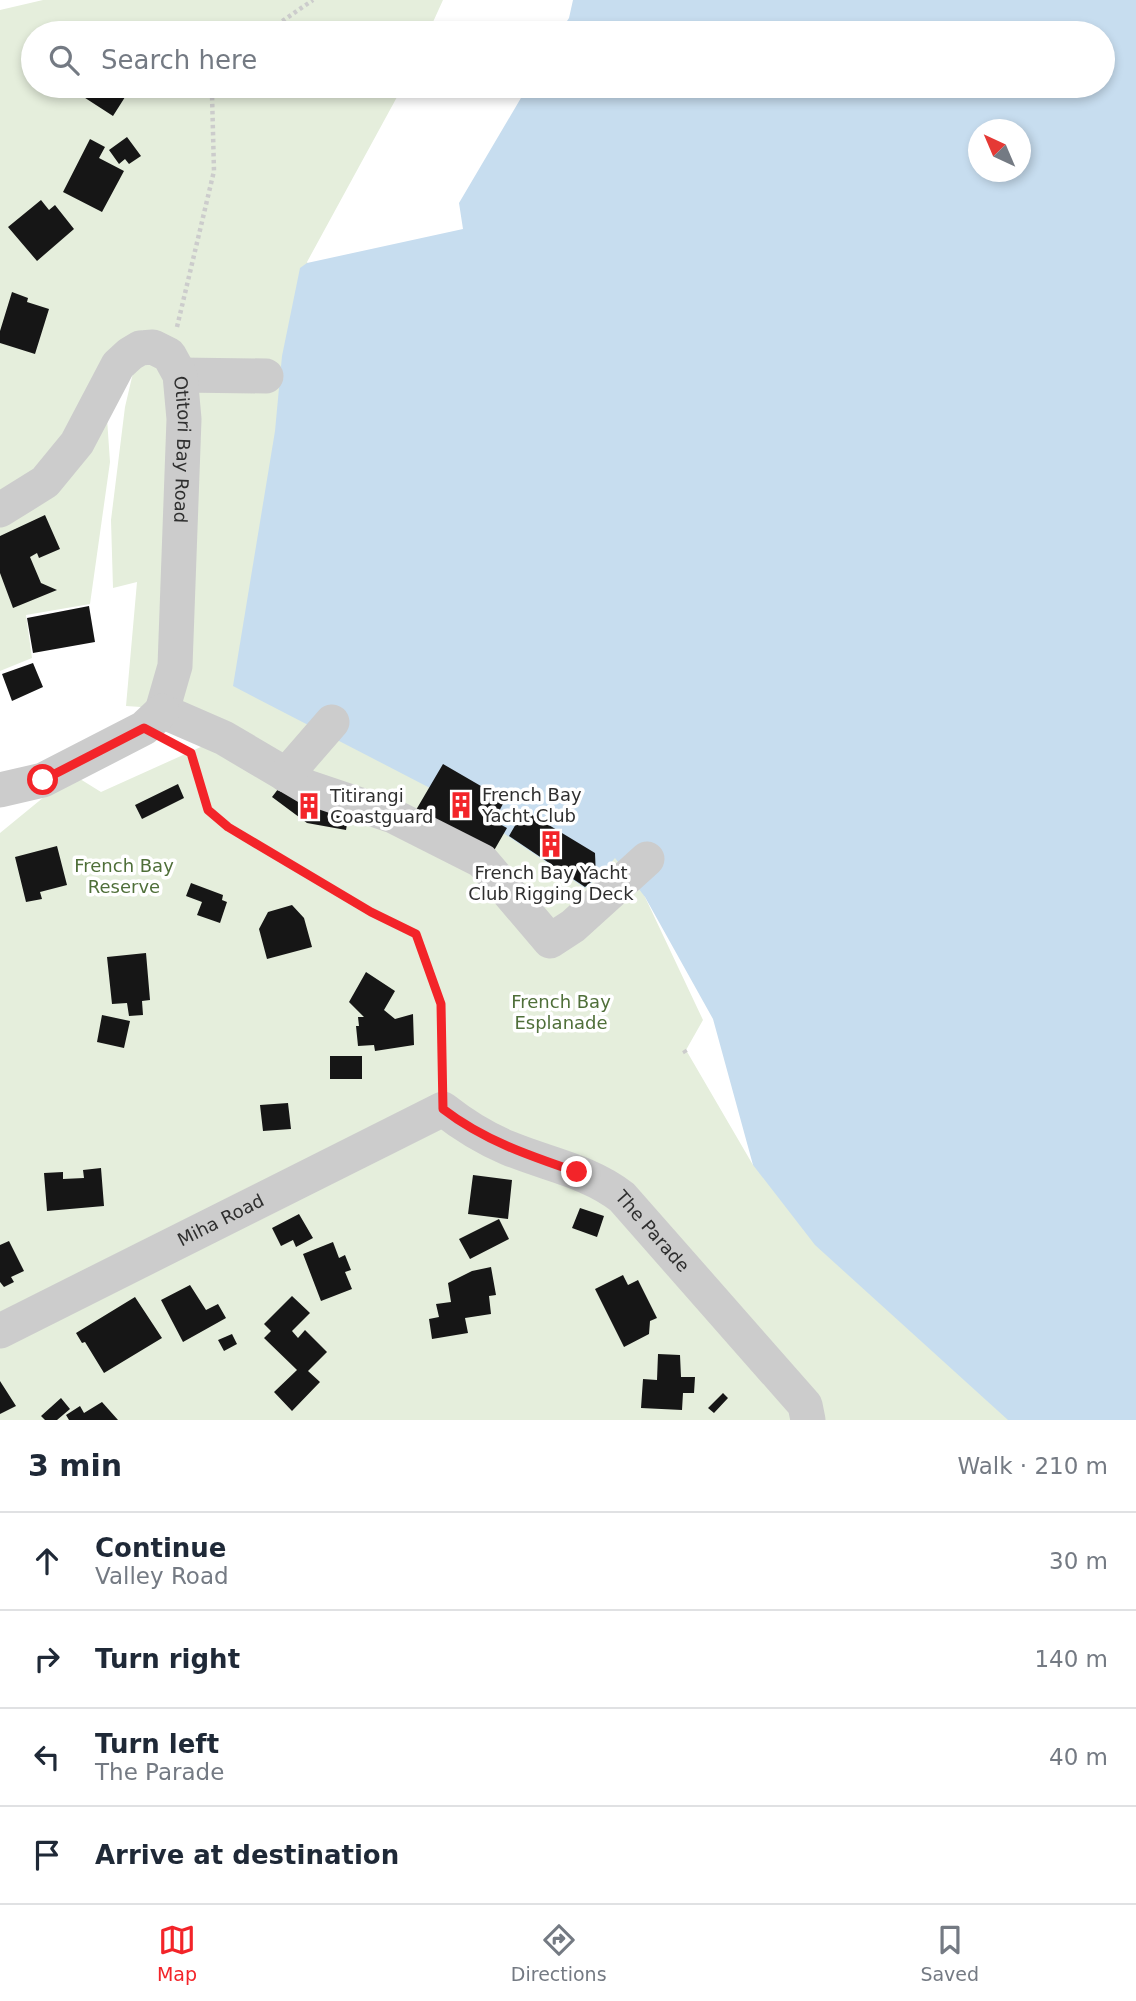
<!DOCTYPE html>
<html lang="en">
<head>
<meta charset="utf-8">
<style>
	body { margin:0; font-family:"DejaVu Sans",sans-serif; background:#f6f6f7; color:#1f2937 }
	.compass { position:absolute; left:968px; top:119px; width:63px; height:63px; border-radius:50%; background:#fff; box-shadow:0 4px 10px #0003; rotate:316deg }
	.stop { position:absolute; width:21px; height:21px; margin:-16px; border:5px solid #f32429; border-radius:50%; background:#fff }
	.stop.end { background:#f32429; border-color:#fff; box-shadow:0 2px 7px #0008 }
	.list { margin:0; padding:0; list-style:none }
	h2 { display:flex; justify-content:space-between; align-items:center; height:91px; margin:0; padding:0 28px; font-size:30px }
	h2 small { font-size:23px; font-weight:400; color:#747a83 }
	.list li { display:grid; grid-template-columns:46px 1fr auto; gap:21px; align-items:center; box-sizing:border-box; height:98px; padding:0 28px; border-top:2px solid #e0e1e3 }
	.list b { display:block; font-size:26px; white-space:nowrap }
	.list p { margin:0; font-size:23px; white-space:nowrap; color:#747a83 }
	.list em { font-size:23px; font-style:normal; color:#747a83 }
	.icon { flex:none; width:38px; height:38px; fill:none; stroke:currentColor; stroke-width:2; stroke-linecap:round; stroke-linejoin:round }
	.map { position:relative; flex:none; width:1136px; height:1420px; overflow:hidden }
	.search { position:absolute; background:#fff; box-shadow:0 4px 10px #0003; left:21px; right:21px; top:21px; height:77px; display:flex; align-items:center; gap:18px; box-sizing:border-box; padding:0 24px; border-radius:38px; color:#747a83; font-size:26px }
	.sheet { height:483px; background:#fff }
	nav { display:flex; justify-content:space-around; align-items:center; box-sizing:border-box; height:98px; border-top:2px solid #e0e1e3; background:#fff; font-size:19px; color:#747a83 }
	nav a { display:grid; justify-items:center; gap:4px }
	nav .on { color:#f32429 }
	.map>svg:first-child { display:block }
	.green { fill:#e5eedc }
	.water { fill:#c7ddef; fill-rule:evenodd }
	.building { fill:#161616 }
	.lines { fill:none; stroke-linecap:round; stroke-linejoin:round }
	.path { stroke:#ccc; stroke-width:4.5; stroke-dasharray:3.5 3.5; stroke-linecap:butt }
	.minor { stroke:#ccc; stroke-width:35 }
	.route { stroke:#f32429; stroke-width:9 }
	.labels { text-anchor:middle; stroke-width:7; stroke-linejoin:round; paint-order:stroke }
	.street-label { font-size:18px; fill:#2f2f2f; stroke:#fff }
	.poi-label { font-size:18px; fill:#2f2f2f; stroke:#fff; text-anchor:start }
	.park-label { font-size:18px; fill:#4f6f39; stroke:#fff }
</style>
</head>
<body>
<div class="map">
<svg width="1136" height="1420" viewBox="0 0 1136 1420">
	<rect width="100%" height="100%" fill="#fff"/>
	<path class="green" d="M43,0H443L428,33H33V86H403L307,262L645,897L703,1020L686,1050L753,1165L1136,1420H0V833L72,774L101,792L203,746L201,711L126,706L137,582L113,588L111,520L125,407L143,330L103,360L110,462L90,604L26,615L32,658L0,671V10Z"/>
	<path class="water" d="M573,0H1136V1420H1008L815,1245L753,1165L713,1019L645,897L615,858L598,878L585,888L457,802L233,686L275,431L282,356L300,268L307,263L463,229L459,203L528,86H1103V33H559L569,18ZM978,130H1020V172H978Z"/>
	<path class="building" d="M100,25L113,33H95Z
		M84,86H132L113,116L79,94Z
		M127,137L141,156L129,164L125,159L119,164L109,150Z
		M90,139L105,147L99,158L124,171L102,212L63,192Z
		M41,200L49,210L55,205L74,229L37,261L8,227Z
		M12,292L28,298L27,302L49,309L35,354L0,343V331Z
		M45,515L60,549L39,558L37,553L30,557L41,583L57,590L13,608L0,573V536Z
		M89,606L95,642L33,653L27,618Z
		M33,663L43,687L12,701L2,674Z
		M443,764L505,800L494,821L507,828L492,854L416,810Z
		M285,780L350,808L346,830L307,823L272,797Z
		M178,784L184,798L142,819L135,805Z
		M524,810L595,853L596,878L585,887L509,836Z
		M57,846L67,885L40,892L42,899L26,902L15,857Z
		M191,883L223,895L222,900L227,902L220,923L197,915L202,902L186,896Z
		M292,905L304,918L312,947L267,959L259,929L268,912Z
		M146,953L150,1000L142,1001L143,1015L129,1016L127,1003L112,1004L107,957Z
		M366,972L395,991L384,1010L395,1019L413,1014L414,1045L375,1051L374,1045L358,1046L356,1026H359L358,1017H364L349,1002Z
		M102,1015L130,1021L124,1048L97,1042Z
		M330,1056H362V1079H330Z
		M288,1103L291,1129L263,1131L260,1105Z
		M101,1168L104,1206L47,1211L44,1173L63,1172V1179L84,1178L83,1170Z
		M473,1175L512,1180L508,1219L468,1214Z
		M580,1208L604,1216L597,1237L572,1228Z
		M299,1214L313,1238L296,1247L293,1240L281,1246L272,1228Z
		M499,1219L509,1239L470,1259L459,1239Z
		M9,1241L24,1271L11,1277L14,1282L4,1287L0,1282V1245Z
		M333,1242L339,1258L345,1255L351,1270L345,1272L352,1289L321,1301L303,1254Z
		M491,1267L496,1295L489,1296L491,1314L465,1318L468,1333L432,1339L429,1319L439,1317L436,1304L451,1302L448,1283L472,1271Z
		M623,1275L628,1285L638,1280L657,1318L650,1321L649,1334L624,1347L595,1289Z
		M190,1285L206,1310L218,1304L226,1318L183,1342L161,1300Z
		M292,1296L310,1313L292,1331L298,1338L305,1330L327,1352L308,1371L320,1382L292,1411L274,1392L297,1370L264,1338L271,1331L264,1324Z
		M135,1297L162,1338L104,1373L85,1342L82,1343L76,1333Z
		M232,1334L237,1344L224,1351L218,1340Z
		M658,1354L680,1355L681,1377H695L694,1393H683L682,1410L641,1408L643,1379L657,1380Z
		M0,1381L16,1406L0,1414Z
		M723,1393L728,1398L714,1413L708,1408Z
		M61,1398L70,1409L57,1420H45L41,1416Z
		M102,1402L118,1420H69L66,1415L80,1406L84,1413Z"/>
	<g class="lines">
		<path class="path" d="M265,33L313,0
			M177,327L214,171L212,94L217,86
			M192,757L208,810L228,827L371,912L416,934L441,1004L442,1082
			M684,1050L687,1055"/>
		<g class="minor">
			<path d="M180,375L266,376"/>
			<path id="s1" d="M0,510L45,482L77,443L118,365L130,354L140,348L153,347L169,355L180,375L184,419L175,666L162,711"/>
			<path d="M162,711L224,738L307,787L393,816L482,861L550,941L573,926L647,859"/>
			<path d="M286,775L332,722"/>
			<path d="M0,790L43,780L144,728L162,711"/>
			<path id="s2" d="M0,1331L443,1109C462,1124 484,1138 508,1148C546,1164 589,1171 622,1197L805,1405L808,1420"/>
		</g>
	</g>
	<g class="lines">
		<path class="route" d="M43,780L144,728L191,753L208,810L228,827L371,912L416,934L441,1004L443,1109C483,1140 530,1156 577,1172"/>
	</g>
	<defs>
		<symbol id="building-bare" viewBox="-9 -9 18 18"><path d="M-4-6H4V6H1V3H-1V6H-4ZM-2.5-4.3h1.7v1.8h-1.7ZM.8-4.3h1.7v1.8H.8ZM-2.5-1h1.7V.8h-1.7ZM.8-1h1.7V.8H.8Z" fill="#f32429" stroke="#fff" stroke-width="2.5" paint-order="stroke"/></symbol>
	</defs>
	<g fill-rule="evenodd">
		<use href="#building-bare" x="442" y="786" width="38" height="38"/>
		<use href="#building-bare" x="290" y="787" width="38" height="38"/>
		<use href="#building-bare" x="532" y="825" width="38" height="38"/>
	</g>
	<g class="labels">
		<g class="street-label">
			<text dy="6" stroke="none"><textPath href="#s1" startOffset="348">Otitori Bay Road</textPath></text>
			<text dy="6" stroke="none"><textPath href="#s2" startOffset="247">Miha Road</textPath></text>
			<text dy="6" stroke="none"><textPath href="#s2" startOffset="742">The Parade</textPath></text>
		</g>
		<g class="poi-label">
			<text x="482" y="801">French Bay<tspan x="482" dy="21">Yacht Club</tspan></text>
			<text x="330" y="802">Titirangi<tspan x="330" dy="21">Coastguard</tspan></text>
			<text x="551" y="879" text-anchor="middle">French Bay Yacht<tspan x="551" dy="21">Club Rigging Deck</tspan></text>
		</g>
		<g class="park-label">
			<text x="124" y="872">French Bay<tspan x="124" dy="21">Reserve</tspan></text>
			<text x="561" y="1008">French Bay<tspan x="561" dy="21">Esplanade</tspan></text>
		</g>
	</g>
</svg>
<svg class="compass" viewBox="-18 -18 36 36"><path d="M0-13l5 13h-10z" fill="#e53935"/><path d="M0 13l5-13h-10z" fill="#747a83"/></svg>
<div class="stop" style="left:43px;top:780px"></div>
<div class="stop end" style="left:577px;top:1172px"></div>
<div class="search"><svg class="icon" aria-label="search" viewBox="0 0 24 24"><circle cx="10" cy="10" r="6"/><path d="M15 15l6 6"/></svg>Search here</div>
</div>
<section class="sheet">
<h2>3 min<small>Walk · 210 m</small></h2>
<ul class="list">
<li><svg class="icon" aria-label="ahead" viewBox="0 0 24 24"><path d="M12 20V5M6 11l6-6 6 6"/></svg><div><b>Continue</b><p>Valley Road</p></div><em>30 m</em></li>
<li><svg class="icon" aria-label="right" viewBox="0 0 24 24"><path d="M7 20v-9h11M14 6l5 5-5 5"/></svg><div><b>Turn right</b></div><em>140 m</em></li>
<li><svg class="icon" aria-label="left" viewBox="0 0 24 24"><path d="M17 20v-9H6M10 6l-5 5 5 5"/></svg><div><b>Turn left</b><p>The Parade</p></div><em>40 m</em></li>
<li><svg class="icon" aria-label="arrive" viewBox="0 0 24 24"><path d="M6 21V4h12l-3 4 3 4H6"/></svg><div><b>Arrive at destination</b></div></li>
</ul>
</section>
<nav>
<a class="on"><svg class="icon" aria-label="map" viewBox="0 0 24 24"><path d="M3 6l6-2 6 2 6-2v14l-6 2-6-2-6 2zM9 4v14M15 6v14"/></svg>Map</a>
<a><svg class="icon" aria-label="directions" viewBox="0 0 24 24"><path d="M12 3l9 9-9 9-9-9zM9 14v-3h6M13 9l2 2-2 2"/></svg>Directions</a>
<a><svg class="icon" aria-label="saved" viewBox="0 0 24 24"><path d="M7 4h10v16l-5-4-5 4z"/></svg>Saved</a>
</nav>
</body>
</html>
